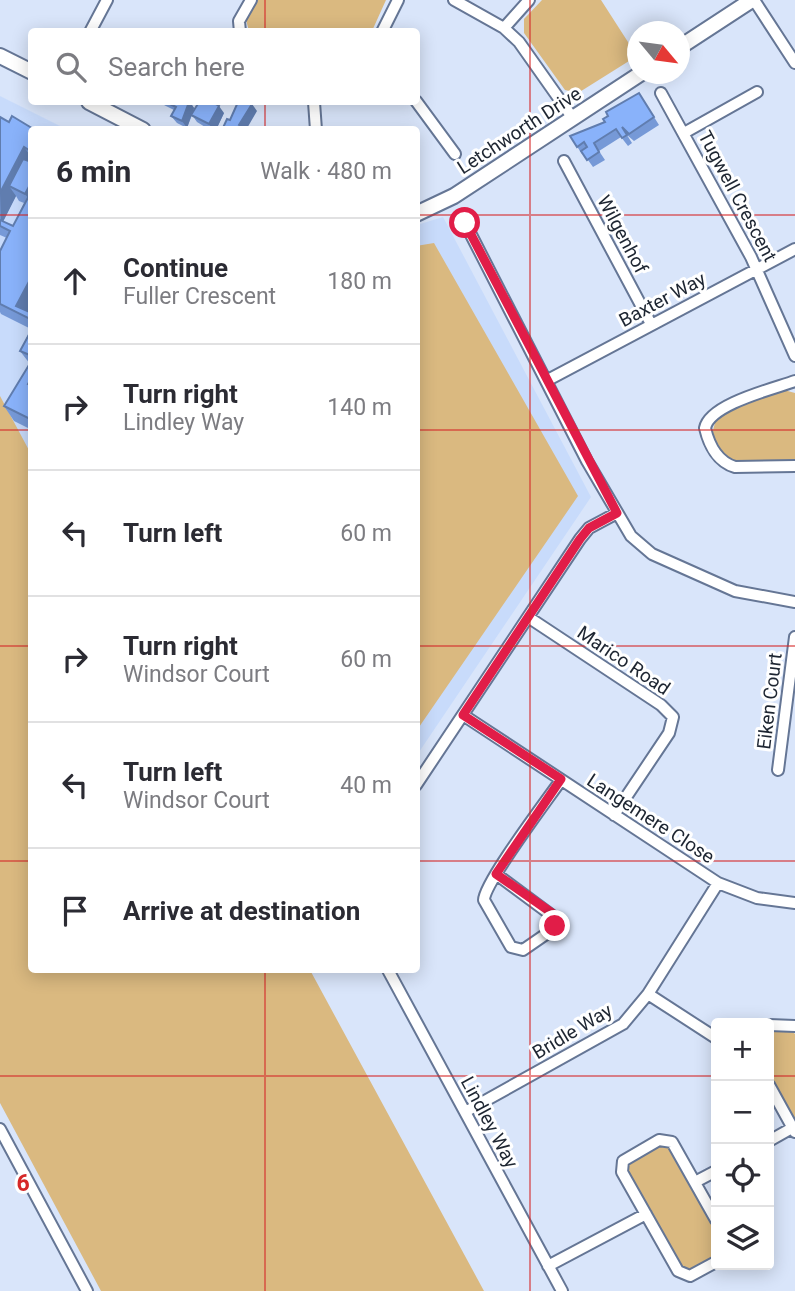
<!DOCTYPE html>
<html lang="en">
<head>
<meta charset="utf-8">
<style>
	body { margin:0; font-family:Roboto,sans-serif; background:#f2f2f3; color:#2b2b33 }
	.controls { position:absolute; right:21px; bottom:21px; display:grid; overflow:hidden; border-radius:7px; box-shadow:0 4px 18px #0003 }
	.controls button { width:63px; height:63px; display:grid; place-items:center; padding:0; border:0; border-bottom:2px solid #e1e1e2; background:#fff; color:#2b2b33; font:35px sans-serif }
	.compass { position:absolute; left:627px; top:21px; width:63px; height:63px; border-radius:50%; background:#fff; box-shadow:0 4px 18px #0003; rotate:119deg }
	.stop { position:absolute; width:21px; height:21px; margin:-16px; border:5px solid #e11d48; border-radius:50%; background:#fff }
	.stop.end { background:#e11d48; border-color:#fff; box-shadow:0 2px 7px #0008 }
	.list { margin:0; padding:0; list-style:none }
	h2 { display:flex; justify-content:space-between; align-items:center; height:91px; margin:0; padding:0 28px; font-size:30px }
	h2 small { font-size:23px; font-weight:400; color:#7c7c81 }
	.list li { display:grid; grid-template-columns:46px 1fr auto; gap:21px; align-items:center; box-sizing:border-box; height:126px; padding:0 28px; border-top:2px solid #e1e1e2 }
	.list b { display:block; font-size:26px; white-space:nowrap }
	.list p { margin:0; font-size:23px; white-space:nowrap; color:#7c7c81 }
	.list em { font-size:23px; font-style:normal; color:#7c7c81 }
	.icon { flex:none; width:38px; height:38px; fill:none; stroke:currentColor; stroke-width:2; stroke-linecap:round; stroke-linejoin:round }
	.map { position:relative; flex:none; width:795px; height:1291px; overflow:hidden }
	.search { position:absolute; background:#fff; box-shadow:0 4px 18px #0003; left:28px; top:28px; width:392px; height:77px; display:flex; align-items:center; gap:18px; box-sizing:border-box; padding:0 24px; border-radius:7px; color:#7c7c81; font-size:26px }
	.panel { position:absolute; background:#fff; box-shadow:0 4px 18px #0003; left:28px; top:126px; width:392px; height:847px; border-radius:7px }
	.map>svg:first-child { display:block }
	.built { fill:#c8dbfb }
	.green { fill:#dab980 }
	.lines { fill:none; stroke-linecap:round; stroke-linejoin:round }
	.minor-casing { stroke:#657695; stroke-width:14 }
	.tertiary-casing { stroke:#657695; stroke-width:18 }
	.minor { stroke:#fff; stroke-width:10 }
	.tertiary { stroke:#fff; stroke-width:14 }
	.wall { fill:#7699d7; fill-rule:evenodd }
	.shaded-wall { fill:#607daf }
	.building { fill:#89b2fa; stroke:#607daf; stroke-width:2 }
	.route { stroke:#e11d48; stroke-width:9 }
	.grid { fill:none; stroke:#d62828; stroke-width:2; stroke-opacity:0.55 }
	.labels { text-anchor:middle; stroke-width:6; stroke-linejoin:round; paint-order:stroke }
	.street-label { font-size:19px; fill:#1d2531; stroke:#fff }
	.grid-label { font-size:23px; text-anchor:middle; font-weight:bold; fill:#d62828; stroke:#fff; stroke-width:6; stroke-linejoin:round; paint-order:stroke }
</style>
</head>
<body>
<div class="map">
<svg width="795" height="1291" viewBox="0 0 795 1291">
	<rect width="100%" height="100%" fill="#d9e5fa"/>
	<path class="built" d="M0,96L66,129L32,130L31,464L0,404Z
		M443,217L591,497L417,755V225Z"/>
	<path class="green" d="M258,0H386L372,31H249L246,20Z
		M542,0H601L637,56L578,93L565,90L524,33V19Z
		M434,243L578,496L417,730L416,246Z
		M784,390L795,393V461L733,462L724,455L712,434L716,419L745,403Z
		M0,396L31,454L32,970H310L484,1291H101L0,1103Z
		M774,1029L792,1031L795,1034V1119L769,1077V1033Z
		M661,1145L672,1149L716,1230V1257L688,1271L680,1266L628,1171L630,1162Z"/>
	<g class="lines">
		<defs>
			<path id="minor" d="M454,0L504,28L519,42L572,117
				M754,0L795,63
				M504,28L529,0
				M90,32L107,0
				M240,32L239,21L251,0
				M382,32L398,0
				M661,93L751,257L795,356
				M416,101L455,154
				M314,102L316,130
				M684,133L757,92
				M564,161L651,324
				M465,223L587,461L631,536L652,554L735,591L795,602
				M546,381L795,249
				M795,381C773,389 710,404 705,428C709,445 718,462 735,467L795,466
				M528,617L661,705L673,717L669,733L614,815
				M463,715L718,883L757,898L795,903
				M778,770L795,637
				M416,785L580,539L589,528L617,513
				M496,874L554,917L552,930L523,950L511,947L484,900C484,883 548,799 561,780
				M388,970L562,1291
				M648,994L716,1038
				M769,1025L795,1026
				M769,1085L795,1132
				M465,1112L623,1024L648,994L718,883
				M0,1129L87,1291
				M769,1141L792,1128
				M695,1182L716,1171
				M716,1220L672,1142L659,1140L623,1161L622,1172L678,1271L690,1276L716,1262
				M548,1266L646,1214"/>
			<path id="tertiary" d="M680,47L752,0
				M0,56L32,72
				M89,102L143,130
				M416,214L454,196L640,74"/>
		</defs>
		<use href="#minor" class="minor-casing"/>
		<use href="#tertiary" class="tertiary-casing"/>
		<use href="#minor" class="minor"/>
		<use href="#tertiary" class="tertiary"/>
	</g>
	<path class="wall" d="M639,93L659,125L634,141L627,135L632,143L628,146L621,137L599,151L605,160L593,167L583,153L582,154L570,136L605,122Z
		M161,102H190L194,108L193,112L224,113L216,130H210L197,122L192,115L187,128L177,123L171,116L174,110L164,105Z
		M0,117L9,122L32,130V311L30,313H32V430L14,421L4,406L30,364L20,351L31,329L1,314L0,312V251L7,238L0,235ZM16,196L19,201L24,203L13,226L3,221Z"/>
	<path class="shaded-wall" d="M189,102H190L194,108L187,128L182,121Z
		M252,104L257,111L246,130H242L239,125Z
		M219,106L224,113L216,130H213L209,124Z
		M24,147L32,158V166L9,186L16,196L1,226L0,193Z
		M32,181V203L25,194Z
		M32,276V311L28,318L16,306Z"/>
	<path class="building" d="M639,93L654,117L629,134L622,127L627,135L622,138L616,129L594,143L599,152L587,160L581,151L587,147L584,142L577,147L570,136L605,122L603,119L608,116L606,112Z
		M166,102H189L182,121L171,116L176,107Z
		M199,102H212L219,106L209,124L191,115Z
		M238,102H247L252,104L239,125L246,129L245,130H222L227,119L230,120Z
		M12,116L35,130H32V152L24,147L0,193V117L9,122Z
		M23,159L32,162V181L25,194L9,186Z
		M32,190V276L16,306L32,313V320L0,304V251L10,231L0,226V220L13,226Z
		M32,329V356L20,351Z
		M32,360V377L28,384L32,386V420L4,406Z"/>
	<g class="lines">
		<path class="route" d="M465,223L617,513L589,528L580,539L463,715L561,779L496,874L552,913L555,926"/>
	</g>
	<path class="grid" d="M265,0V32M530,0V1291M265,102V130M0,215H32M416,215H795M0,430H32M416,430H795M0,646H32M416,646H795M0,861H32M416,861H795M265,970V1291M0,1076H716M769,1076H795"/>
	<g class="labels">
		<g class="street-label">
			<text transform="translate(519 130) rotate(-33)" y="7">Letchworth Drive</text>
			<text transform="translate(738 196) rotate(62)" y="7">Tugwell Crescent</text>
			<text transform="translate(623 234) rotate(62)" y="7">Wilgenhof</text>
			<text transform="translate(662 299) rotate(-28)" y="7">Baxter Way</text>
			<text transform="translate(624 660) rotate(34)" y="7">Marico Road</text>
			<text transform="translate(769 701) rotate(-83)" y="7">Eiken Court</text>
			<text transform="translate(651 818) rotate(33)" y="7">Langemere Close</text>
			<text transform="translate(572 1031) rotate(-31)" y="7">Bridle Way</text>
			<text transform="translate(490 1122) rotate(62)" y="7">Lindley Way</text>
		</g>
	</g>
	<g class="grid-label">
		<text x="23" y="1191">6</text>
	</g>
</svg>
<div class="controls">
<button>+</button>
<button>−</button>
<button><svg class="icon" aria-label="locate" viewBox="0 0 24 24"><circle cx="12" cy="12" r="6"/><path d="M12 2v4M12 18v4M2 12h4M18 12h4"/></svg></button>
<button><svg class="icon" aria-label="layers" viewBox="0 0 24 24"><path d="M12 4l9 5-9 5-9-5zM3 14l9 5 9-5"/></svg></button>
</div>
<svg class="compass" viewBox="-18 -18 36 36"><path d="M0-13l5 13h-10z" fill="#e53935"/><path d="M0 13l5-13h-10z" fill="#7c7c81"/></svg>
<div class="stop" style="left:465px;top:223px"></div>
<div class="stop end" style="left:555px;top:926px"></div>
<div class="search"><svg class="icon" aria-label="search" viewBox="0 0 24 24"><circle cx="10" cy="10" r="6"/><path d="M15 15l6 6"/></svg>Search here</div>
<section class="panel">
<h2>6 min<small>Walk · 480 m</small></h2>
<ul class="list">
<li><svg class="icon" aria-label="ahead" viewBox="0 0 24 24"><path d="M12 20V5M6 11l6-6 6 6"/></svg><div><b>Continue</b><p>Fuller Crescent</p></div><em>180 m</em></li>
<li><svg class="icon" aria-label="right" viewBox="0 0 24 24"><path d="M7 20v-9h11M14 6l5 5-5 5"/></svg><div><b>Turn right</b><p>Lindley Way</p></div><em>140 m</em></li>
<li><svg class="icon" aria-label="left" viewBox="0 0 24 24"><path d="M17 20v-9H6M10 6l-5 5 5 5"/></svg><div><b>Turn left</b></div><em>60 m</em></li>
<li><svg class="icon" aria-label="right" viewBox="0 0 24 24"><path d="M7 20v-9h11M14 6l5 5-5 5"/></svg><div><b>Turn right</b><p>Windsor Court</p></div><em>60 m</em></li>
<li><svg class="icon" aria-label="left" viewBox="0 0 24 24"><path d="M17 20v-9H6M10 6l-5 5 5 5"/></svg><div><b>Turn left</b><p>Windsor Court</p></div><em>40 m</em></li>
<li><svg class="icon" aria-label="arrive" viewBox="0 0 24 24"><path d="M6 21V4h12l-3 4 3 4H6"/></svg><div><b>Arrive at destination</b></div></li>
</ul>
</section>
</div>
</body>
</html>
